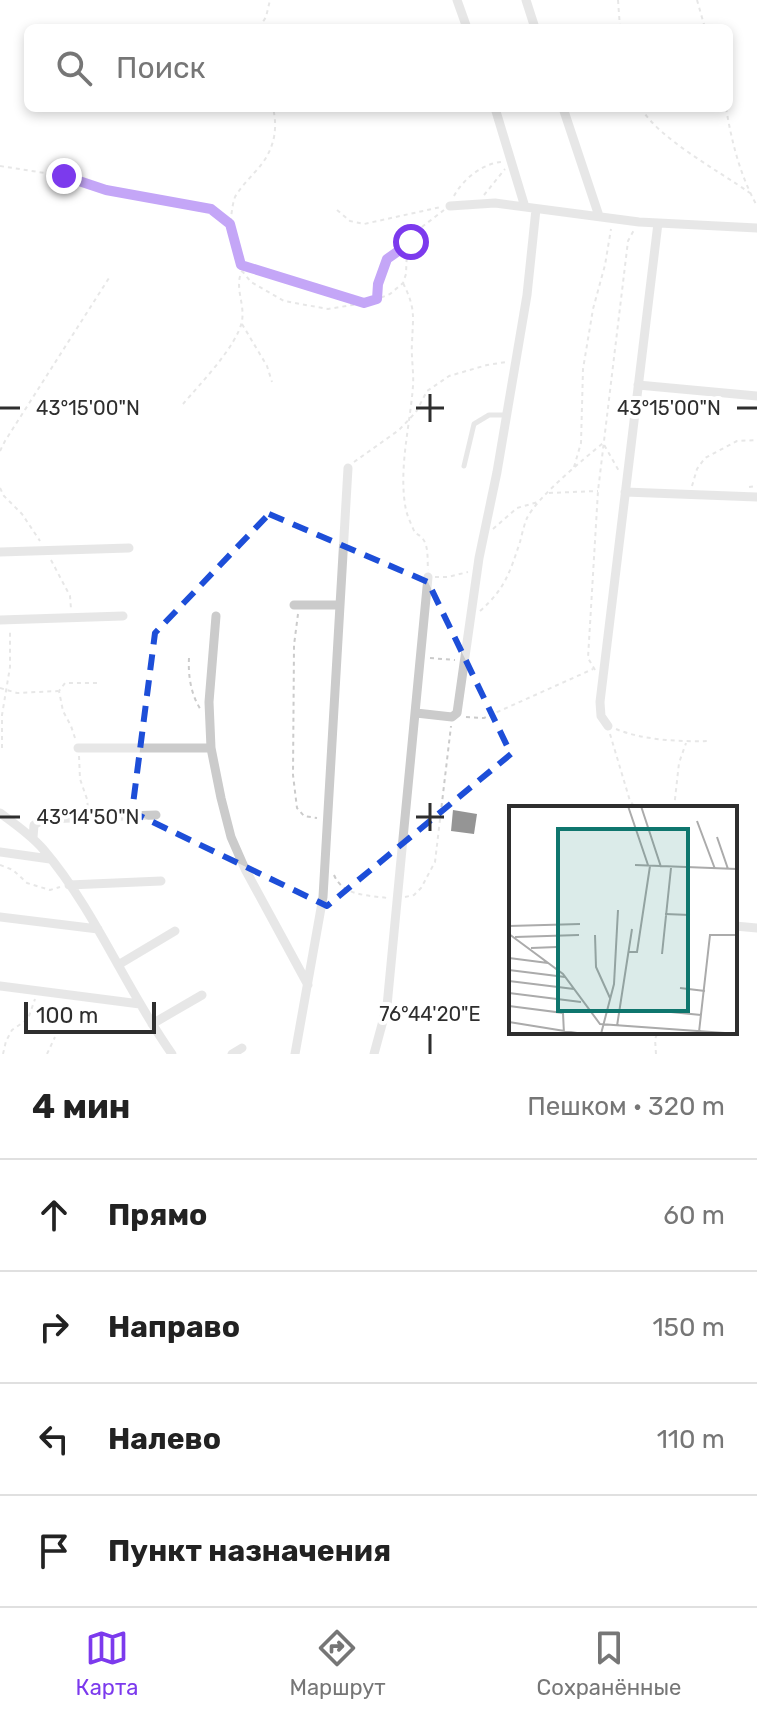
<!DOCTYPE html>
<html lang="ru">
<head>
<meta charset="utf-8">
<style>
	body { margin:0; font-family:Rubik,sans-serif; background:#f2f2f2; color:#222 }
	.scale { position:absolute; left:24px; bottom:20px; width:132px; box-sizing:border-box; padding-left:8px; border:4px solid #2e2e2e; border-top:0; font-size:22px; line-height:28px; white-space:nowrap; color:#2e2e2e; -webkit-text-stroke:6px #fff; paint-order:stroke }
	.stop { position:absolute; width:24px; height:24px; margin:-18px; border:6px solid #7c3aed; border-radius:50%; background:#fff }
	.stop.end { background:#7c3aed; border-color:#fff; box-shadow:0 2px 8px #0008 }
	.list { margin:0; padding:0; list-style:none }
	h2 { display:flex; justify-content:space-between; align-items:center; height:104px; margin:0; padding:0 32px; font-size:34px }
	h2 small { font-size:26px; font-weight:400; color:#767676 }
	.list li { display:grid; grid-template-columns:52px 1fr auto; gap:24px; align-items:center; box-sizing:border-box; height:112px; padding:0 32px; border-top:2px solid #e0e0e0 }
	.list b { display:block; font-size:30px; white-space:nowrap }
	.list em { font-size:26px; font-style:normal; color:#767676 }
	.icon { flex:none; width:44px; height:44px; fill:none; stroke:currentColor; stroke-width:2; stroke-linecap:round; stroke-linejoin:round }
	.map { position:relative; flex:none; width:757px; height:1054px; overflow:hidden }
	.search { position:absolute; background:#fff; box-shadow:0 4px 12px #0003; left:24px; right:24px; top:24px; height:88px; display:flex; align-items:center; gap:20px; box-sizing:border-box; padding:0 28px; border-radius:12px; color:#767676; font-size:30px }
	.sheet { height:552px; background:#fff }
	nav { display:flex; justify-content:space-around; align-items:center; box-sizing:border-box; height:112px; border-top:2px solid #e0e0e0; background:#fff; font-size:22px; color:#767676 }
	nav a { display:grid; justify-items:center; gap:4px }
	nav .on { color:#7c3aed }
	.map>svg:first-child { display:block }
	.building { fill:#151515 }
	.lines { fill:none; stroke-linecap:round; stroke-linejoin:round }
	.path { stroke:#cbcbcb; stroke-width:2; stroke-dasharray:4 4; stroke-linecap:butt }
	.service { stroke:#cbcbcb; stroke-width:5 }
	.minor { stroke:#cbcbcb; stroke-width:9 }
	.route { stroke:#7c3aed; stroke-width:10 }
	.marked { fill:none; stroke:#1d4ed8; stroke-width:6; stroke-dasharray:16 10; stroke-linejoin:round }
	.ticks { fill:none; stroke:#2e2e2e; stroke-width:3 }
	.inset-road { fill:none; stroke:#ababab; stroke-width:2 }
	.view { fill:#0f766e; fill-opacity:0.15; stroke:#0f766e; stroke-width:4 }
	.inset-edge { fill:none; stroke:#2e2e2e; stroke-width:4 }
	.ticks-label { font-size:20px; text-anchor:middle; fill:#2e2e2e; stroke:#fff; stroke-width:8; stroke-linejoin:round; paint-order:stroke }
</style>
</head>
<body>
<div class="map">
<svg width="757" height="1054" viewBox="0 0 757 1054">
	<rect width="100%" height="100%" fill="#fff"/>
	<path class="building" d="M453,810L477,814L474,834L451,831Z"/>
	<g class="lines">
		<path class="path" d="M618,0L620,28
			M697,0L705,28
			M259,28L266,17L270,0
			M641,108C659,139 719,171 750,193
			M726,108C732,143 740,175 757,206
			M0,166L64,176L106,190L211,209L230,224L242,271L251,282L284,301L328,309L370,302L390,294L403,283L406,274L407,249L418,230L444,210
			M484,195L505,169
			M454,196C463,179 483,163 502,162
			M337,210L350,221L364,224L441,207
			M230,222C232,214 232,205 235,197C240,188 248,180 255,172C272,154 279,133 273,108
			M243,266L363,303
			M403,283C416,309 413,316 412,343C411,357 414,372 413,386C410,426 398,470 406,510C408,518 412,526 415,533C430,539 427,556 428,570
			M377,298L378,284L387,259L410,242
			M242,324L267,366L272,382
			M183,404C200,384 237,346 242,321C245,303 234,287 242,271
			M0,451L5,441L109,278
			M354,462L399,430L416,412L427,391L449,376L487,365L506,362
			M574,467L581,443L583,369L593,309L605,265L611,229
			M692,486L697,469L705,458L737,441L757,440
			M749,487L757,486
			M0,488L4,496L22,514L40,541
			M549,493L598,491
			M493,529L517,508L538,502
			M51,560L70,596L71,609
			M435,577H448L468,572
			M480,611C505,589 510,572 520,542C522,534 524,525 527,518C539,495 583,460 603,443L619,471
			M298,614L294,645L293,775L297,808L304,816L317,818
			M189,658C188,676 191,695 201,710
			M430,658L455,660
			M595,670L588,658L598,491L628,241L634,230
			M0,688L17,693L58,691
			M466,717L484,718L593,669
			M616,729C642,740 680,742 709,741
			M610,734L630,801L636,808
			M75,738L71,726L63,711L59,691L65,683H100
			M2,748V715L10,667V629
			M79,756L80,779L87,799L88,808
			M674,808L679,763L686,743
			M0,865L13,870L27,883L50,890L60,887
			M334,875C343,896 367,895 387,898
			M405,897L414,895L421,888L435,862L451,726
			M3,1054L6,1041L12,1030L28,1019L35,999
			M47,1054L55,1037
			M656,1054L655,1039L658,1032"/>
		<path class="service" d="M464,466L474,424L489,415H506"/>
		<path class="minor" d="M457,0L467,28
			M526,0L535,28
			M495,108L525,207
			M563,108L599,216
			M450,206L495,203L639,222L757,228
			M638,385L757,396
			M625,492L757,497
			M0,552L129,548
			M294,605H340
			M216,616L209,702L211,748L221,798L231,837L245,869L308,985
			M0,620L123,616
			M416,713L452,717L457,713L479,558L497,472L527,295L536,209
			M608,726L601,716L600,702L658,223
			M78,748H211
			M0,813C15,824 31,835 43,849C96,911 125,988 172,1054
			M33,838L34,825L44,819L156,815
			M0,852L50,859
			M69,885L161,881
			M0,917L98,929
			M735,926L757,928
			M118,965L175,931
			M0,986L140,1004
			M152,1024L202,995
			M232,1054L242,1048
			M295,1054L323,897L348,468
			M374,1054L387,1006L428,577"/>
	</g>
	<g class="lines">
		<path class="route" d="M64,176L106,190L211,209L230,224L241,265L364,303L377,299L378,284L387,259L411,242"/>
	</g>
	<path d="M0 0H757V1054H0ZM269,514L428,582L511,754L327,906L132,812L155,633Z" fill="#fff" fill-opacity=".55" fill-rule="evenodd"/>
	<path class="marked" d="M269,514L428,582L511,754L327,906L132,812L155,633Z"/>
	<path class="ticks" d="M430,394V422M0,408H20M416,408H444M737,408H757M430,803V831M0,817H20M416,817H444M430,1034V1054"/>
	<g transform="translate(509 806)">
		<rect width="228" height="228" fill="#fff"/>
		<path class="inset-road" d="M119,0L139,59M132,0L152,61M188,15L206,63M208,31L219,63M126,59L228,63M156,108L181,109M0,120L71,118M0,128L54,168L91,218L216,227M86,129L87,161L101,192M6,131L70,129M22,142L48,141M120,146H128L141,60M153,148L162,62M0,152L39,157M0,164L56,171M0,175L65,183M171,182L196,185M0,187L72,196M0,200L54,207L55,228M162,206L192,209M0,216L68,227M108,220L123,123M190,226L201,129H228M92,228L105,178L109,104"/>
		<path class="view" d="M49,23H179V205H49Z"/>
		<rect width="228" height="228" class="inset-edge"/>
	</g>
	<g class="ticks-label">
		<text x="88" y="415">43°15'00"N</text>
		<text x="669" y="415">43°15'00"N</text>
		<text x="88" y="824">43°14'50"N</text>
		<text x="430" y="1021">76°44'20"E</text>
	</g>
</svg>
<div class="scale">100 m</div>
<div class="stop" style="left:411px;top:242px"></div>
<div class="stop end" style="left:64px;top:176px"></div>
<div class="search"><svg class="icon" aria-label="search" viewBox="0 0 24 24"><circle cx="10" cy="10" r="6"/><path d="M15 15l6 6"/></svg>Поиск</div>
</div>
<section class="sheet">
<h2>4 мин<small>Пешком · 320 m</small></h2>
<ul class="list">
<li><svg class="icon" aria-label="ahead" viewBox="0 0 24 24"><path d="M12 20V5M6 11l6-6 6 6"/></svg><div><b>Прямо</b></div><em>60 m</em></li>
<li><svg class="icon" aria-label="right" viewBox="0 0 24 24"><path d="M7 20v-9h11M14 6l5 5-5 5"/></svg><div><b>Направо</b></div><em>150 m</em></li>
<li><svg class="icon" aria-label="left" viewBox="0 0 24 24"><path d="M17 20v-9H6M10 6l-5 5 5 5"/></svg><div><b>Налево</b></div><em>110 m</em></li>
<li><svg class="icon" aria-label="arrive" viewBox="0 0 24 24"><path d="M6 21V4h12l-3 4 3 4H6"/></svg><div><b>Пункт назначения</b></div></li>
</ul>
</section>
<nav>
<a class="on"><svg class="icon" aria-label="map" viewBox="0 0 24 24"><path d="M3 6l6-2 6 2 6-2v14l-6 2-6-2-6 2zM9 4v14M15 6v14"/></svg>Карта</a>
<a><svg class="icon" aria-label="directions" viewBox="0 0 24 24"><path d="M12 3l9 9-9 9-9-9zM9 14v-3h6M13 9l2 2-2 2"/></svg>Маршрут</a>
<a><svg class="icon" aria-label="saved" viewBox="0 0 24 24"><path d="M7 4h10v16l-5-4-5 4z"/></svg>Сохранённые</a>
</nav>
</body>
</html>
